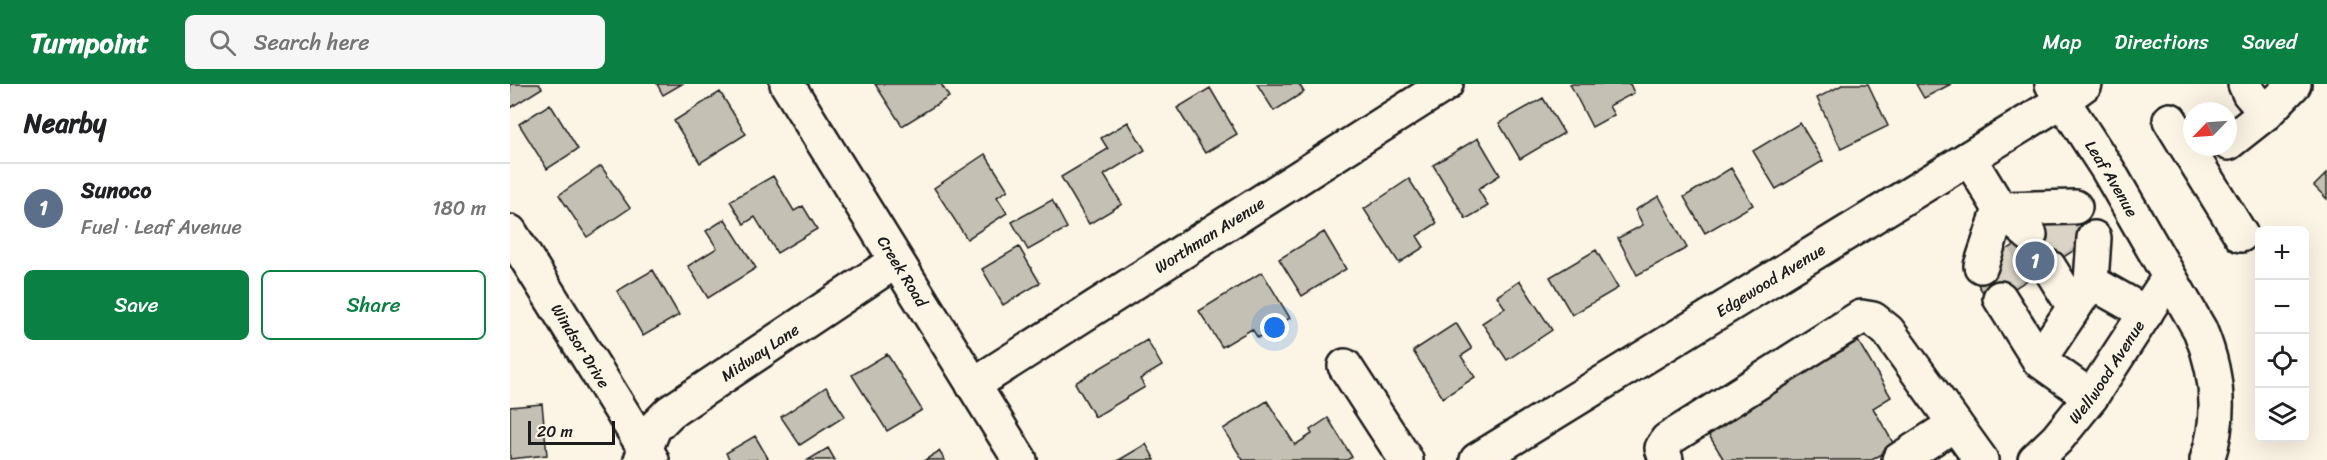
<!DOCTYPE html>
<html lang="en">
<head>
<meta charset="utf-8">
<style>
	body { margin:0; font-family:Sriracha,sans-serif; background:#f6f6f6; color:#202124 }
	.controls { position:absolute; right:18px; bottom:18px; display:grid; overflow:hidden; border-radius:9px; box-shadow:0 6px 24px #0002 }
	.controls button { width:54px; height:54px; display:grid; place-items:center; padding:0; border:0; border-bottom:2px solid #e0e0e0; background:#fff; color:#202124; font:30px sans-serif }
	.compass { position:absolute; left:1673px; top:18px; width:54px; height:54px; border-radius:50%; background:#fff; box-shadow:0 6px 24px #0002; rotate:245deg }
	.scale { position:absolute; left:18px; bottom:15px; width:87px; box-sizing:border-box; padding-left:6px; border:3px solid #1c1c1c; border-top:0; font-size:16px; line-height:21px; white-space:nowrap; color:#1c1c1c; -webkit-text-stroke:4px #fcf5e5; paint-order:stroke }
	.you { position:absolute; left:765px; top:244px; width:21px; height:21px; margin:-15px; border:4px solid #fff; border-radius:50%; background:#1a73e8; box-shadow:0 0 0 9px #1a73e833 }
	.badge { display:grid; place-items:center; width:39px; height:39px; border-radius:50%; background:#0b8043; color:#fff; font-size:20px; font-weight:700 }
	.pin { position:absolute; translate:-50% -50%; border:3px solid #fff; box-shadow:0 2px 6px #0006 }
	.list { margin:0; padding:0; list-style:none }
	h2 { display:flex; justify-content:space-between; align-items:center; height:78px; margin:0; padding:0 24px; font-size:26px }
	h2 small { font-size:20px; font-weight:400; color:#757577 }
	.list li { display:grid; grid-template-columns:39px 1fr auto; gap:18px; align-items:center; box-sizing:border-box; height:90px; padding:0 24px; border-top:2px solid #e0e0e0 }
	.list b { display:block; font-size:22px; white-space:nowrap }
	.list p { margin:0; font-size:20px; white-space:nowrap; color:#757577 }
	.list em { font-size:20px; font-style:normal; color:#757577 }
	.actions { display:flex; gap:12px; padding:18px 24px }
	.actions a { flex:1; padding:14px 0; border:2px solid #0b8043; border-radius:9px; text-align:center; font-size:21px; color:#0b8043 }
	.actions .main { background:#0b8043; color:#fff }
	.icon { flex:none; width:33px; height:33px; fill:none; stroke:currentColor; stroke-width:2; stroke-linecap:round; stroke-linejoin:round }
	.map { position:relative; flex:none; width:1817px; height:376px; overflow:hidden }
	header { display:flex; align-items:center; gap:36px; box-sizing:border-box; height:84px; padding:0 30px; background:#0b8043; color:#fff }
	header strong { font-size:28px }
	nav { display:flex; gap:33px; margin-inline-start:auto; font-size:21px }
	.search { width:420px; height:54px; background:#f6f6f6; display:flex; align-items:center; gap:15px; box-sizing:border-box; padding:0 21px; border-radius:9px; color:#757577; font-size:22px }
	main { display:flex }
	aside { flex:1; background:#fff }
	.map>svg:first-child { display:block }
	.building { fill:#c4c0b3; stroke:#1c1c1c; stroke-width:1.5 }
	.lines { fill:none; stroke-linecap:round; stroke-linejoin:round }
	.minor-tunnel { stroke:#dad4c7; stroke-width:33; stroke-dasharray:33 16; stroke-linecap:butt }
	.minor-casing { stroke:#1c1c1c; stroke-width:38 }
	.major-casing { stroke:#1c1c1c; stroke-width:38 }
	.minor { stroke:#fcf5e5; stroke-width:33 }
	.major { stroke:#fcf5e5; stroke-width:33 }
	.labels { text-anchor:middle; stroke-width:4.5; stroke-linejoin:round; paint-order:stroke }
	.street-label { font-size:16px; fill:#1c1c1c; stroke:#fcf5e5 }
</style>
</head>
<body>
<header>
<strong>Turnpoint</strong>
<div class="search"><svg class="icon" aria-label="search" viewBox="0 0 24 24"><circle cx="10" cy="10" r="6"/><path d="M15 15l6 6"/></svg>Search here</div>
<nav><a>Map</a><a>Directions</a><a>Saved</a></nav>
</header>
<main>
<aside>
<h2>Nearby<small></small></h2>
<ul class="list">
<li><span class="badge" style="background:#5c6f8a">1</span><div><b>Sunoco</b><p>Fuel · Leaf Avenue</p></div><em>180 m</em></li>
</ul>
<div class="actions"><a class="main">Save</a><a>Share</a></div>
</aside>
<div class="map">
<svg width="1817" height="376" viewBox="0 0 1817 376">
	<rect width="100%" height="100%" fill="#fcf5e5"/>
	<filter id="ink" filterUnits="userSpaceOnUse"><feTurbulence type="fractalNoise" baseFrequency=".0167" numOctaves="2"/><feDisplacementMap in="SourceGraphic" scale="12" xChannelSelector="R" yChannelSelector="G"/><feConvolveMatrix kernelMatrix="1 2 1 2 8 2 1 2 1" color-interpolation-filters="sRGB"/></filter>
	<g filter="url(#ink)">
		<path class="building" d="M0,0H29L32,4L0,24Z
			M147,0H172L153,11Z
			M365,0H431L439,13L392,42Z
			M747,0H789L794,8L764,27Z
			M1060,0H1120L1124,9L1099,22L1104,31L1082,43Z
			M1334,0H1358L1378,42L1331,65L1307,14Z
			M1406,0H1441L1414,14Z
			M700,4L727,50L695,69L667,24Z
			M210,8L236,50L190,79L164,37Z
			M1033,14L1054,49L1010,75L989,39Z
			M40,20L68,65L37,85L9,40Z
			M618,38L635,66L594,91L612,120L579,140L551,93L598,65L591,54Z
			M1290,39L1313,77L1266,105L1243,67Z
			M968,54L990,91L968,105L978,122L956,135L923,81Z
			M475,70L498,106L487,113L497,129L457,155L424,104Z
			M91,82L120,124L77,153L49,111Z
			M1221,84L1243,121L1195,149L1174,113Z
			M1817,89V115L1804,102Z
			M263,92L284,127L293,122L307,145L267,169L245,133L234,140L220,117Z
			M899,95L927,139L907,152L914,163L889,179L854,125Z
			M1149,112L1177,164L1127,191L1108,154L1133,141L1125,126Z
			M542,116L557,144L518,166L502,138Z
			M1568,120L1588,151L1480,220L1461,189Z
			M215,135L246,184L198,214L178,182L207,164L196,147Z
			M814,148L836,185L792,212L769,175Z
			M509,163L530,199L493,221L472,185Z
			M1086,166L1108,204L1062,231L1040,193Z
			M143,186L169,231L133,252L107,207Z
			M752,188L780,234L748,254L742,245L712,263L689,227Z
			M1010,197L1042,246L997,276L972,239L995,224L987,212Z
			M946,239L962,265L951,272L965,293L933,314L903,267Z
			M637,256L652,282L630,295L635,303L585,333L565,299Z
			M1348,257L1381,313L1363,324L1385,362L1362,376H1214L1197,348Z
			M377,270L412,326L377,347L342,291Z
			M316,303L335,332L290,361L271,333Z
			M757,317L785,361L802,350L800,346L818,334L842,373L837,376H733L713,345Z
			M32,320L37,371L0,375V323Z
			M245,352L259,376H220L216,369Z
			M636,360L645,376H609Z
			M318,364L325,376H298Z
			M429,367L435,376H415Z"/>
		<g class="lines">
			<path class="minor-tunnel" d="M1541,138L1561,169
				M1485,173L1504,205"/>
			<defs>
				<g id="minor">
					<path id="s1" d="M1542,0L1598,86L1690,246C1708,289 1712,332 1697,376"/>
					<path d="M1735,0L1739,9L1756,29"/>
					<path d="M1660,36L1731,151"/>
					<path d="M1718,59L1756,29L1784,0"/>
					<path d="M1459,74L1490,125L1520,151"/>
					<path d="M1490,125L1565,123"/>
					<path id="s2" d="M0,148L142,376"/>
					<path d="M1471,182L1490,125"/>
					<path d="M1539,183L1564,223"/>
					<path d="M1581,198L1584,154"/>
					<path d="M1490,214L1529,276"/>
					<path d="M835,282L896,376"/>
					<path id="s3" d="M463,301L936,0"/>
					<path d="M1581,313L1529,276L1581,198L1636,229"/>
					<path id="s4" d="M131,376L144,344L160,328L386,177"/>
					<path id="s5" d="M967,376L1553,16L1575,0"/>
					<path d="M1156,376L1152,364L1157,356L1351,233L1363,235L1378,247L1471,376"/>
					<path d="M1389,376L1445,340"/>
					<path id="s6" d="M1525,376L1547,355L1581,313L1659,193"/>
				</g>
				<g id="major">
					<path id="s7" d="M277,0L510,376"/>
				</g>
			</defs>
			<use href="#minor" class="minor-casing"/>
			<use href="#major" class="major-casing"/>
			<use href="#minor" class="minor"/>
			<use href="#major" class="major"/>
		</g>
	</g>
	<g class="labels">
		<g class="street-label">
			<text dy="6" stroke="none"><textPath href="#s1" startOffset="112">Leaf Avenue</textPath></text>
			<text dy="6" stroke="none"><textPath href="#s3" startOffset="280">Worthman Avenue</textPath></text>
			<text dy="6" stroke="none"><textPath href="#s7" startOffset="220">Creek Road</textPath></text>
			<text dy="6" stroke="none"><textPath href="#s5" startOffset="344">Edgewood Avenue</textPath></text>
			<text dy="6" stroke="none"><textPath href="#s2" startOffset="134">Windsor Drive</textPath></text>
			<text dy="6" stroke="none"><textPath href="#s4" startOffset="165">Midway Lane</textPath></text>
			<text dy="6" stroke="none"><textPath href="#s6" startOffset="114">Wellwood Avenue</textPath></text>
		</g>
	</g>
</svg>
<div class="controls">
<button>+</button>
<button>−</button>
<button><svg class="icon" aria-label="locate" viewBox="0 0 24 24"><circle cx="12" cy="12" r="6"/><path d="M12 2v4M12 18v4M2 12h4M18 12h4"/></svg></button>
<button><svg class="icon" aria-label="layers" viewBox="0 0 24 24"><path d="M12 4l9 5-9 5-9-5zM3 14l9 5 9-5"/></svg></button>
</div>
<svg class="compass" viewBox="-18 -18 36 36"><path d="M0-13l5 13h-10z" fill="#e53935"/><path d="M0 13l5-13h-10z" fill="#757577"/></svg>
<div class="scale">20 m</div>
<div class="you"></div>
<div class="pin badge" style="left:1525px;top:177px;background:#5c6f8a">1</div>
</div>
</main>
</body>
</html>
